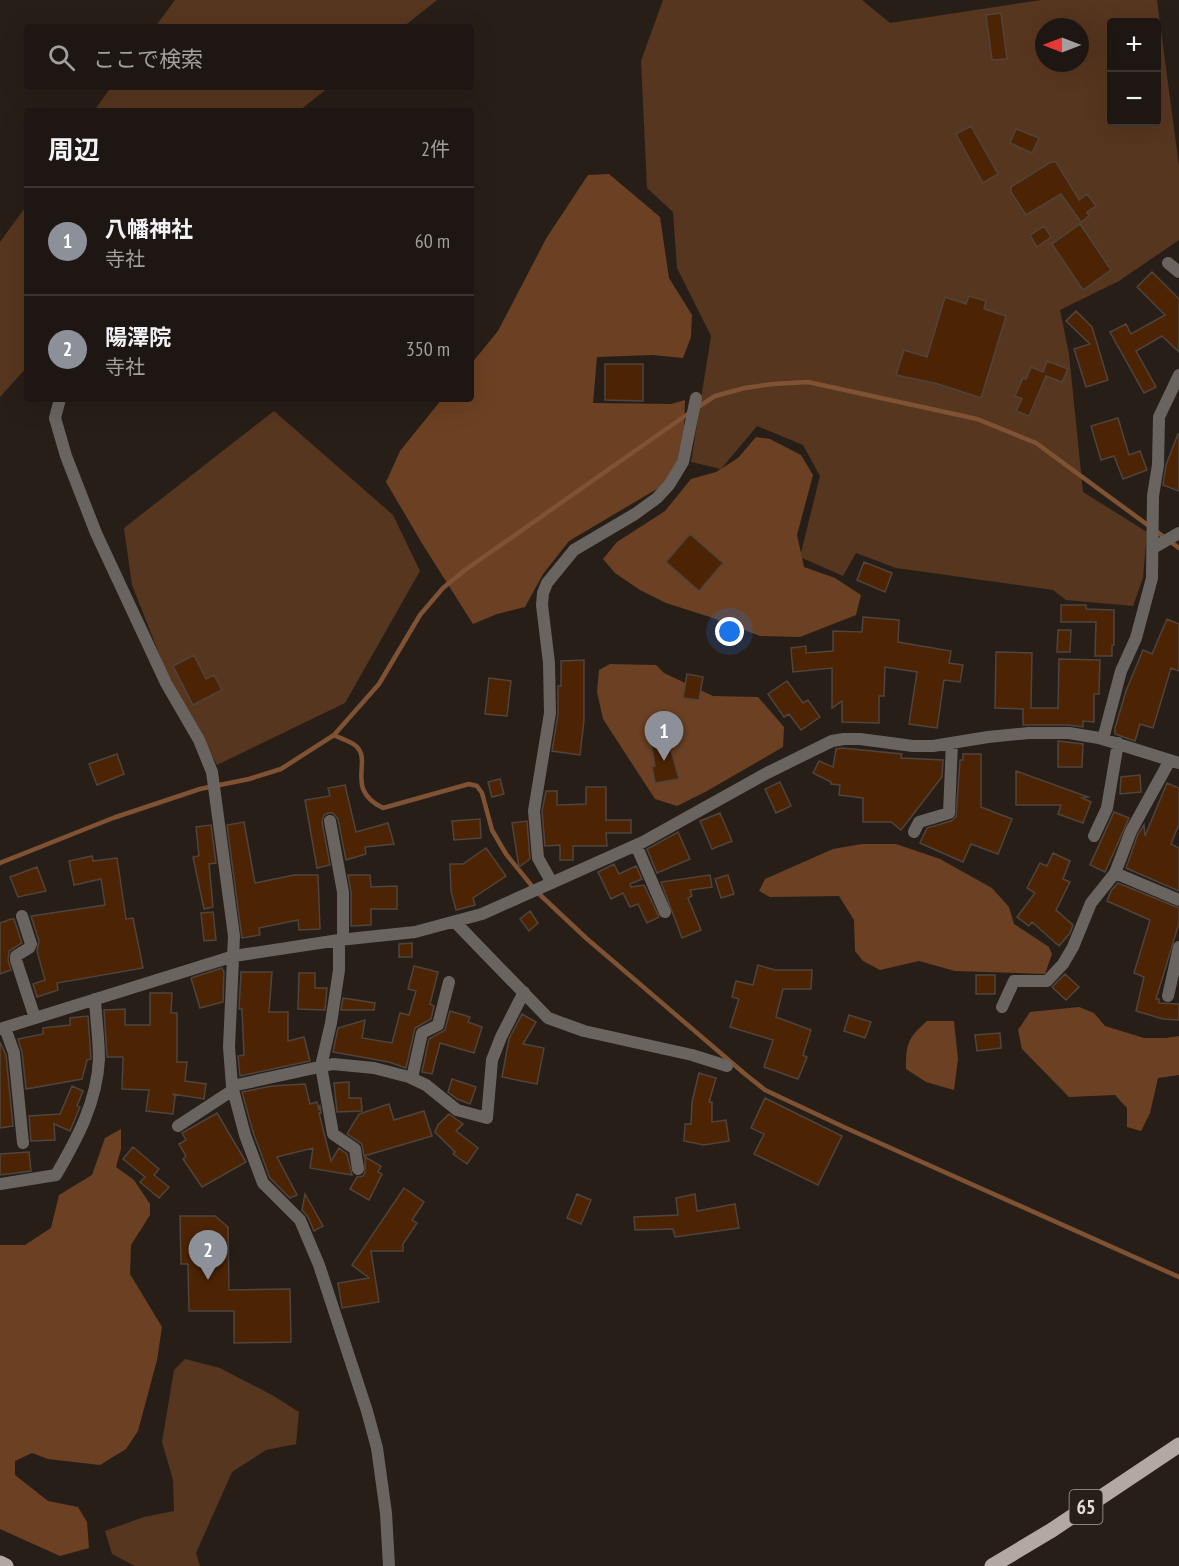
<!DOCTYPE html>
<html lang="ja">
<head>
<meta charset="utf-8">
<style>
	body { margin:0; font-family:"PT Sans Narrow","Noto Sans JP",sans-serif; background:#2b2320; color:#f1f3f6 }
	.controls { position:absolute; right:18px; top:18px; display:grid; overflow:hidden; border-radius:6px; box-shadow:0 6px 24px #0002 }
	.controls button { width:54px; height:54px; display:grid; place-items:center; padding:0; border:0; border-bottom:2px solid #3c3532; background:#1e1612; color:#f1f3f6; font:30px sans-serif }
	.compass { position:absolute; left:1035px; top:18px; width:54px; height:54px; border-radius:50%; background:#1e1612; box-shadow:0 6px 24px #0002; rotate:270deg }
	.you { position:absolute; left:730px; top:632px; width:21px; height:21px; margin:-15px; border:4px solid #fff; border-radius:50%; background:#1a73e8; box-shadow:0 0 0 9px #1a73e833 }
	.badge { display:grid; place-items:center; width:39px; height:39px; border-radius:50%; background:#8c9099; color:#fff; font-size:20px; font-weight:700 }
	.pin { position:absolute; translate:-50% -50px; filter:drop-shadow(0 2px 3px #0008) }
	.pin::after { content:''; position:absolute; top:32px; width:21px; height:18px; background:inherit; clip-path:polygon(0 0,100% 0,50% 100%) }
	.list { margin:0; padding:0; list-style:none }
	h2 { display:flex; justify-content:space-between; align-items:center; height:78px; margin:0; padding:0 24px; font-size:26px }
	h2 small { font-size:20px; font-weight:400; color:#a19f9f }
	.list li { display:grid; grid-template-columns:39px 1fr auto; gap:18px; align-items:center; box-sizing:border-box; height:108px; padding:0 24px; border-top:2px solid #3c3532 }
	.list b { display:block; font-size:22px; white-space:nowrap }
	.list p { margin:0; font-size:20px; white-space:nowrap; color:#a19f9f }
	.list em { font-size:20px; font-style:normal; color:#a19f9f }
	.icon { flex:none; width:33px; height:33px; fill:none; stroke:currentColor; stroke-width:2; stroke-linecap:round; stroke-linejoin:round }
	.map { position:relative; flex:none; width:1179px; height:1566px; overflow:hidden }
	.search { position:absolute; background:#1e1612; box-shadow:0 6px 24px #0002; left:24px; top:24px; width:450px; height:66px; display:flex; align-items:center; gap:15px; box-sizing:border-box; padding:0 21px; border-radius:6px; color:#a19f9f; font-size:22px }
	.panel { position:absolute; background:#1e1612; box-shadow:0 6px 24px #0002; left:24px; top:108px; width:450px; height:294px; border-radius:6px }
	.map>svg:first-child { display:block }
	.green { fill:#57361f; fill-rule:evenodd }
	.forest { fill:#6c4123 }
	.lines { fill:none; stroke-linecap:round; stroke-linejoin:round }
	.stream { stroke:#7f5234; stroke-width:4.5 }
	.building { fill:#4c2403; stroke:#4f443d; stroke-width:1.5 }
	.minor { stroke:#6a6461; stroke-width:12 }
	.primary { stroke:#b4a9a2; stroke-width:15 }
	.labels { text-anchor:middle; stroke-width:4.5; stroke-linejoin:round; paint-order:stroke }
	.shield { fill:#281e18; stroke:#aaa29d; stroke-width:1.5 }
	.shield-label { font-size:20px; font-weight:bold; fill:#e1dbd6 }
</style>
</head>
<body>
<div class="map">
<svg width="1179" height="1566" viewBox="0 0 1179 1566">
	<rect width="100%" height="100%" fill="#281e18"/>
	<path class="green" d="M175,0H437L403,27H155Z
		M663,0H862L890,23L1041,0H1157L1179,166V240L1119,281L1060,310L1069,354L1083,492L1147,532L1143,578L1133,606L1066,600L1053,590L896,568L856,553L843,576L800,557L820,476L803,445L757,426L721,469L691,462L711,336L677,268L673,212L647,188L641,61ZM1112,22H1156V122H1112ZM1044,27H1080V63H1044Z
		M111,87H329L299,111H94Z
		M27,205V367L0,397V242Z
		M274,411L393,515L420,571L345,703L217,765L164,666L132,585L124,528Z
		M185,1359L220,1368L272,1395L299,1412L296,1444L266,1450L232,1472L196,1553L200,1566H135L112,1554L105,1531L144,1517L174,1511L173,1480L162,1442L174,1370Z"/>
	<path class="forest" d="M609,174L660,217L669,278L692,315L691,337L683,358L653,355L597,357L593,403L671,404L685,400L684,428L677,461L662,486L569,541L543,574L525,607L497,614L473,624L423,545L386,482L400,451L442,399H471V364L498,331L547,237L588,175Z
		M756,437L770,439L801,455L813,475L797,535L804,567L835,578L861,595L856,615L800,637L760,636L710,617L666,603L640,590L615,573L603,559L617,542L665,511L691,479L716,472L738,458Z
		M610,664L656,665L664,673L713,696L758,697L784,727L783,747L707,791L677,806L655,799L603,719L597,692L599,670Z
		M862,844H896L940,859L992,888L1009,907L1014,924L1049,947L1052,954L1045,974L955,971L919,961L880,970L863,961L855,951L854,920L839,896L770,897L759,891L765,879L833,849Z
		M1079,1007L1094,1013L1105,1026L1144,1038H1166L1179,1036V1075L1158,1078L1150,1113L1141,1131L1127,1127V1108L1115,1095L1069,1097L1022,1049L1018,1030L1030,1012Z
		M927,1021H954L958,1059L954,1090L926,1082L906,1069C906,1043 908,1038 927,1021Z
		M121,1129V1149L116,1167L134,1180L150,1204V1215L131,1245L130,1274L162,1327L157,1360L138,1431L126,1449L100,1465L48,1459L32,1453L15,1461V1475L48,1501L78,1507L87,1522L89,1548L60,1556L0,1529V1245H25L51,1228L59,1195L92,1175L105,1138Z"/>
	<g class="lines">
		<path class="stream" d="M334,735C341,739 351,741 356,746C373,761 344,789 383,808L469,784L477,786L482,793L492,830L506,854L536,891L586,938L745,1074L765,1090L846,1128L1179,1277
			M0,863L113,818L200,789L249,779L281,769L334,735L379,684L420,615L443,588L465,570L692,411L715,396L745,388L773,384L808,382L977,419L1036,443L1179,548"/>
	</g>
	<path class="building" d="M1001,13L1007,59L992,60L986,15Z
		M971,126L998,174L983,183L956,134Z
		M1016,129L1039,138L1032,153L1010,143Z
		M1051,162H1056L1079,200L1087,194L1096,206L1087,212L1089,216L1081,222L1061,194L1026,215L1011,192V187Z
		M1080,224L1111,270L1083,290L1052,244Z
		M1044,226L1051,237L1037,247L1030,235Z
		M1152,272L1179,299V352L1162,336L1136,351L1156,387L1144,393L1110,332L1126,324L1131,334L1165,315L1137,287Z
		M969,296L986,301L984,309L1006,316L981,398L938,384L896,375L904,350L927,357L945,297L966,304Z
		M1076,311L1092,327L1108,380L1086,387L1074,349L1090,344L1066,321Z
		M1047,361L1068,369L1062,382L1046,376L1029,416L1016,411L1022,399L1015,396L1023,378L1026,379L1031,367L1043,372Z
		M605,364H643V401L605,400Z
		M1118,418L1129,455L1140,451L1147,470L1123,479L1114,456L1101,460L1091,426Z
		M1178,434L1179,435V491L1163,485L1166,465Z
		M690,534L723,563L699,591L666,562Z
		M864,562L892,573L885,592L857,580Z
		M1061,605H1086V609L1114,610V645H1112V656H1095L1096,622H1061Z
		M863,617L899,620L898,642L951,651L949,663L963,665L960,682L944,680L937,728L909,724L917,672L885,667L884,696H879V723L842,722V701L832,708V668L793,672L791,648L806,646V653L833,651V631L862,632Z
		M1167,619L1179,624V671L1171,668L1153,728L1140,724L1135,741L1115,734V728L1126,691L1143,650L1152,654Z
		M1058,630H1071L1070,652H1057Z
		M996,652L1032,653L1031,708H1058L1059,659L1100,660L1099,694H1094V722L1083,721V727L1069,725H1023V709L995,708Z
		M194,655L206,679L214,675L222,690L193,705L173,666Z
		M584,660V720L580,755L552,751L558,714V686H561V661Z
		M687,674L703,677L699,700L683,698Z
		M489,678L511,681L507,716L485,714Z
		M787,681L803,703L808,700L820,717L801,730L789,714L784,717L768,694Z
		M1058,741L1083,744L1082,767H1058Z
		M666,742L667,744L669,743L679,779L655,783L652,766H655L651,744Z
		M842,748L902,754L901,758L943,760L942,777L901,830L891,822H863V798L839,795L840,785L831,784V782L813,773L819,761L833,767L836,749Z
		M117,754L124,774L97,785L89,764Z
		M963,754H981V807L1012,819L998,854L971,844L963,862L920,843L927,828L951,821L956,817L960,760H963Z
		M1016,771L1088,797L1082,798L1091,802L1083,823L1058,814L1061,805H1016Z
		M1140,775L1141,792L1120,794L1121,777Z
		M500,779L504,794L492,797L488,782Z
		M780,782L791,806L776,813L765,789Z
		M1167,783L1179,788V824L1171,844L1179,848V891L1126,868L1138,834L1144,825L1145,836Z
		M345,785L356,832L388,823L394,844L365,847L366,854L346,860L338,819L333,813H328L324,815L322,822L330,865L317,868L305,800L330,796L328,788Z
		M586,787H606V820H631V833H606L607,846H573V860H560V845L545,846L542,811L546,791H557V805L586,804Z
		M1114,812L1129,818L1105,872L1090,865Z
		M720,813L732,841L712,849L700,821Z
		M480,819L481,838L454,840L452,821Z
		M527,821L530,859L519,867L512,823Z
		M244,822L255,883L294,875H318L320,929L299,930L298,920L259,928L260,935L242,938L227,825Z
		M211,825L216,863L209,864L213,907L204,909L193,857L199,856L196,827Z
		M678,832L690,859L657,873L647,849Z
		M486,848L506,876L473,898L475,905L456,910L451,891L450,864H463Z
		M1053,853L1070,861L1063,879L1070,882L1056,910L1073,925L1070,933L1059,946L1032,922L1029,926L1017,917L1035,893L1027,888L1040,863L1047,866Z
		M92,856L93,861L117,858L126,919L133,918L143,968L57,983L58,990L37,997L33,984L45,980L37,951L39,941L31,916L105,905L101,879L74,885L69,861Z
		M614,864L619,874L636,866L642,879L630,884L631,887L644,885L659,917L647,923L638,904L630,907L623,893L611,899L598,872Z
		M37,867L46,891L18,897L10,877Z
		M348,875H370L371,887L397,886V909H371V925L351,926V892Z
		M710,875L712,887L690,890L692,896L688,898L701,930L682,938L661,882Z
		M728,875L734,894L721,898L715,879Z
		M1118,883L1179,908V923L1156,999H1159V1003L1179,1004V1020L1163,1019L1136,1011L1144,977L1134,973L1150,920L1107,901L1111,891Z
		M530,911L538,923L529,931L520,919Z
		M213,912L216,940L204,941L201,913Z
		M11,919H14L22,943L9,951L8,960L11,970L0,974V923Z
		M412,943V957H399V944Z
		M758,965L775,970H812L811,989H783L776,1017L811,1030L803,1055L807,1057L798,1079L764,1067L773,1040L730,1027L739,999L732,997L736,981L753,985Z
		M414,966L438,972L430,1004L434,1006L431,1019L415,1028L406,1068L389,1062L333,1052L338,1028L365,1020L362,1038L392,1043L400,1013L409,1015L416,991L408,989Z
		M222,968L224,972L223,1002L200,1008L191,978Z
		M241,972H272L269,1012H288V1041L304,1037L310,1061L240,1076L238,1056L244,1055L242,1009H239Z
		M299,973H315V988H327L325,1010L298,1009Z
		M1065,974L1079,987L1066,1000L1052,987Z
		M976,975H995V994H976Z
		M150,993H172L171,1013H177V1062H187L185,1081L206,1084L204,1099L173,1094L175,1097L173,1114L146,1111L149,1090L122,1089L123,1057H107L104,1010L125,1009V1025H150Z
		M343,998L375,1003L374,1010H341Z
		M450,1011L470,1017L468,1022L482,1027L474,1053L440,1043L432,1074L422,1072L429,1039L445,1030Z
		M522,1014L536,1022L523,1044L544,1048L537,1084L502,1077L509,1039Z
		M849,1015L871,1022L865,1038L844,1031Z
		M88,1016L91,1059L87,1060L82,1079L26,1089L22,1052L18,1039L43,1034V1028L70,1025V1018Z
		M1000,1033L1001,1048L977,1051L975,1035Z
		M0,1042L6,1055L13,1126L0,1128Z
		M699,1073L716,1078L709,1102H712V1122L726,1120L729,1141L704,1145L684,1141L685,1124H691L692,1102Z
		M452,1079L476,1087L470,1104L457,1099L448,1092Z
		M349,1082V1098H361L362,1111L337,1112L334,1083Z
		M305,1084L310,1104L317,1102L319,1110L320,1105L321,1113H319L331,1161L339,1148L347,1154L352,1175L310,1168L313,1148L277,1157L297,1195L290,1198L270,1178L253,1132L242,1092L272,1086Z
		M72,1086L83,1091L77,1106L80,1107L70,1131L54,1124L55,1140L31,1141L29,1116L60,1114Z
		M765,1098L842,1136L818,1185L754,1154L764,1134L751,1128Z
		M389,1104L394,1120L424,1111L432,1136L364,1156L362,1144L347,1134L359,1114Z
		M217,1113L246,1162L202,1187L183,1159L186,1156L179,1144L186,1140L182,1133Z
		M449,1114L463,1124L456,1131L478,1148L467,1164L453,1154L455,1152L435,1132L438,1125Z
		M133,1147L159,1169L154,1175L169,1187L159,1198L140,1182L145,1177L123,1159Z
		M29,1152L31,1171L0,1175V1154Z
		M365,1157L381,1166L378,1172L382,1174L369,1200L350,1189L357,1177L363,1176L365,1173Z
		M404,1188L424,1202L412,1220L417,1223L403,1244V1251H371L379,1302L342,1308L338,1283L369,1278L352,1265Z
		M305,1194L323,1226L314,1231L308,1217L302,1210Z
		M577,1194L591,1200L581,1224L567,1218Z
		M695,1194L697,1211L735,1204L739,1228L675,1237L673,1229L635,1230L634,1217L678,1215L676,1198Z
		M180,1216H215L228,1227L229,1290L290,1289L291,1342L234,1343V1311H189L188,1264H181Z"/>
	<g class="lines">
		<path class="minor" d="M1168,263L1179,272
			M60,399L55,418L66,456L96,533L166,683L199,740L212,772L234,936L229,1047L232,1086L245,1135L263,1183L300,1220L319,1265L367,1411L377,1448L386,1513L389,1566
			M1153,548L1179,533
			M1103,739L1121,671L1136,638L1152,578L1153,496L1158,465L1159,417L1179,375
			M330,821L343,892V940
			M914,832L919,822L949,813L952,743
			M1094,836L1107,808L1118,743
			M636,845L665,912
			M1115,873L1179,900
			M552,883L538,858L534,811L550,713L549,663L542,605L543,593L547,583L574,550L635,514L657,498L669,485L683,462L696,398
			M22,916L31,944L29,948L16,956V960L35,1018
			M455,922L548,1018L584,1031L692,1055L727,1066
			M339,940V970L331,1023L321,1066L333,1134L355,1149L358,1169
			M1168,996L1179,947
			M1002,1007L1014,981H1047L1063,964L1073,947L1091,903L1115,873L1131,831L1170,760
			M5,1028L14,1053L23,1143
			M0,1029L234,956L339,940L415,932L482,914L643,842L767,773L832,741L844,739H860L913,746H933L988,737L1029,733H1069L1099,738L1179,763
			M412,1078L422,1033L438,1025L449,982
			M232,1086L333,1064L374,1068L409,1077L426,1085L457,1110L487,1118L492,1060L501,1037L524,992
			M178,1126L233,1090
			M0,1184L56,1175C77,1139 97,1102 99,1059C99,1040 96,1019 95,999"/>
		<path class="primary" d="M0,1563L6,1566
			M992,1566L1052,1530L1179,1445"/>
	</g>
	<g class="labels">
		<rect class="shield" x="1069.5" y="1490" width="33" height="34" rx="4.5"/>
		<g class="shield-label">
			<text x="1086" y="1514">65</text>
		</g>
	</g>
</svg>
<div class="controls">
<button>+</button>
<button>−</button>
</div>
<svg class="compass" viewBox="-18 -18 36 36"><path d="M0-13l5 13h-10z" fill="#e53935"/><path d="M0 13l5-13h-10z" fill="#a19f9f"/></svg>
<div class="you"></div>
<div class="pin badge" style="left:664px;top:761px">1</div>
<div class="pin badge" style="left:208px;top:1280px">2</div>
<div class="search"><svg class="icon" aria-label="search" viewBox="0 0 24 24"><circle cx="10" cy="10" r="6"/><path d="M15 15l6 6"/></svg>ここで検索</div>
<section class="panel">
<h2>周辺<small>2件</small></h2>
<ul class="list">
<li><span class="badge">1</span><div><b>八幡神社</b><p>寺社</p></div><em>60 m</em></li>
<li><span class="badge">2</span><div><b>陽澤院</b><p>寺社</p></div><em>350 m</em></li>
</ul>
</section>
</div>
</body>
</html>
